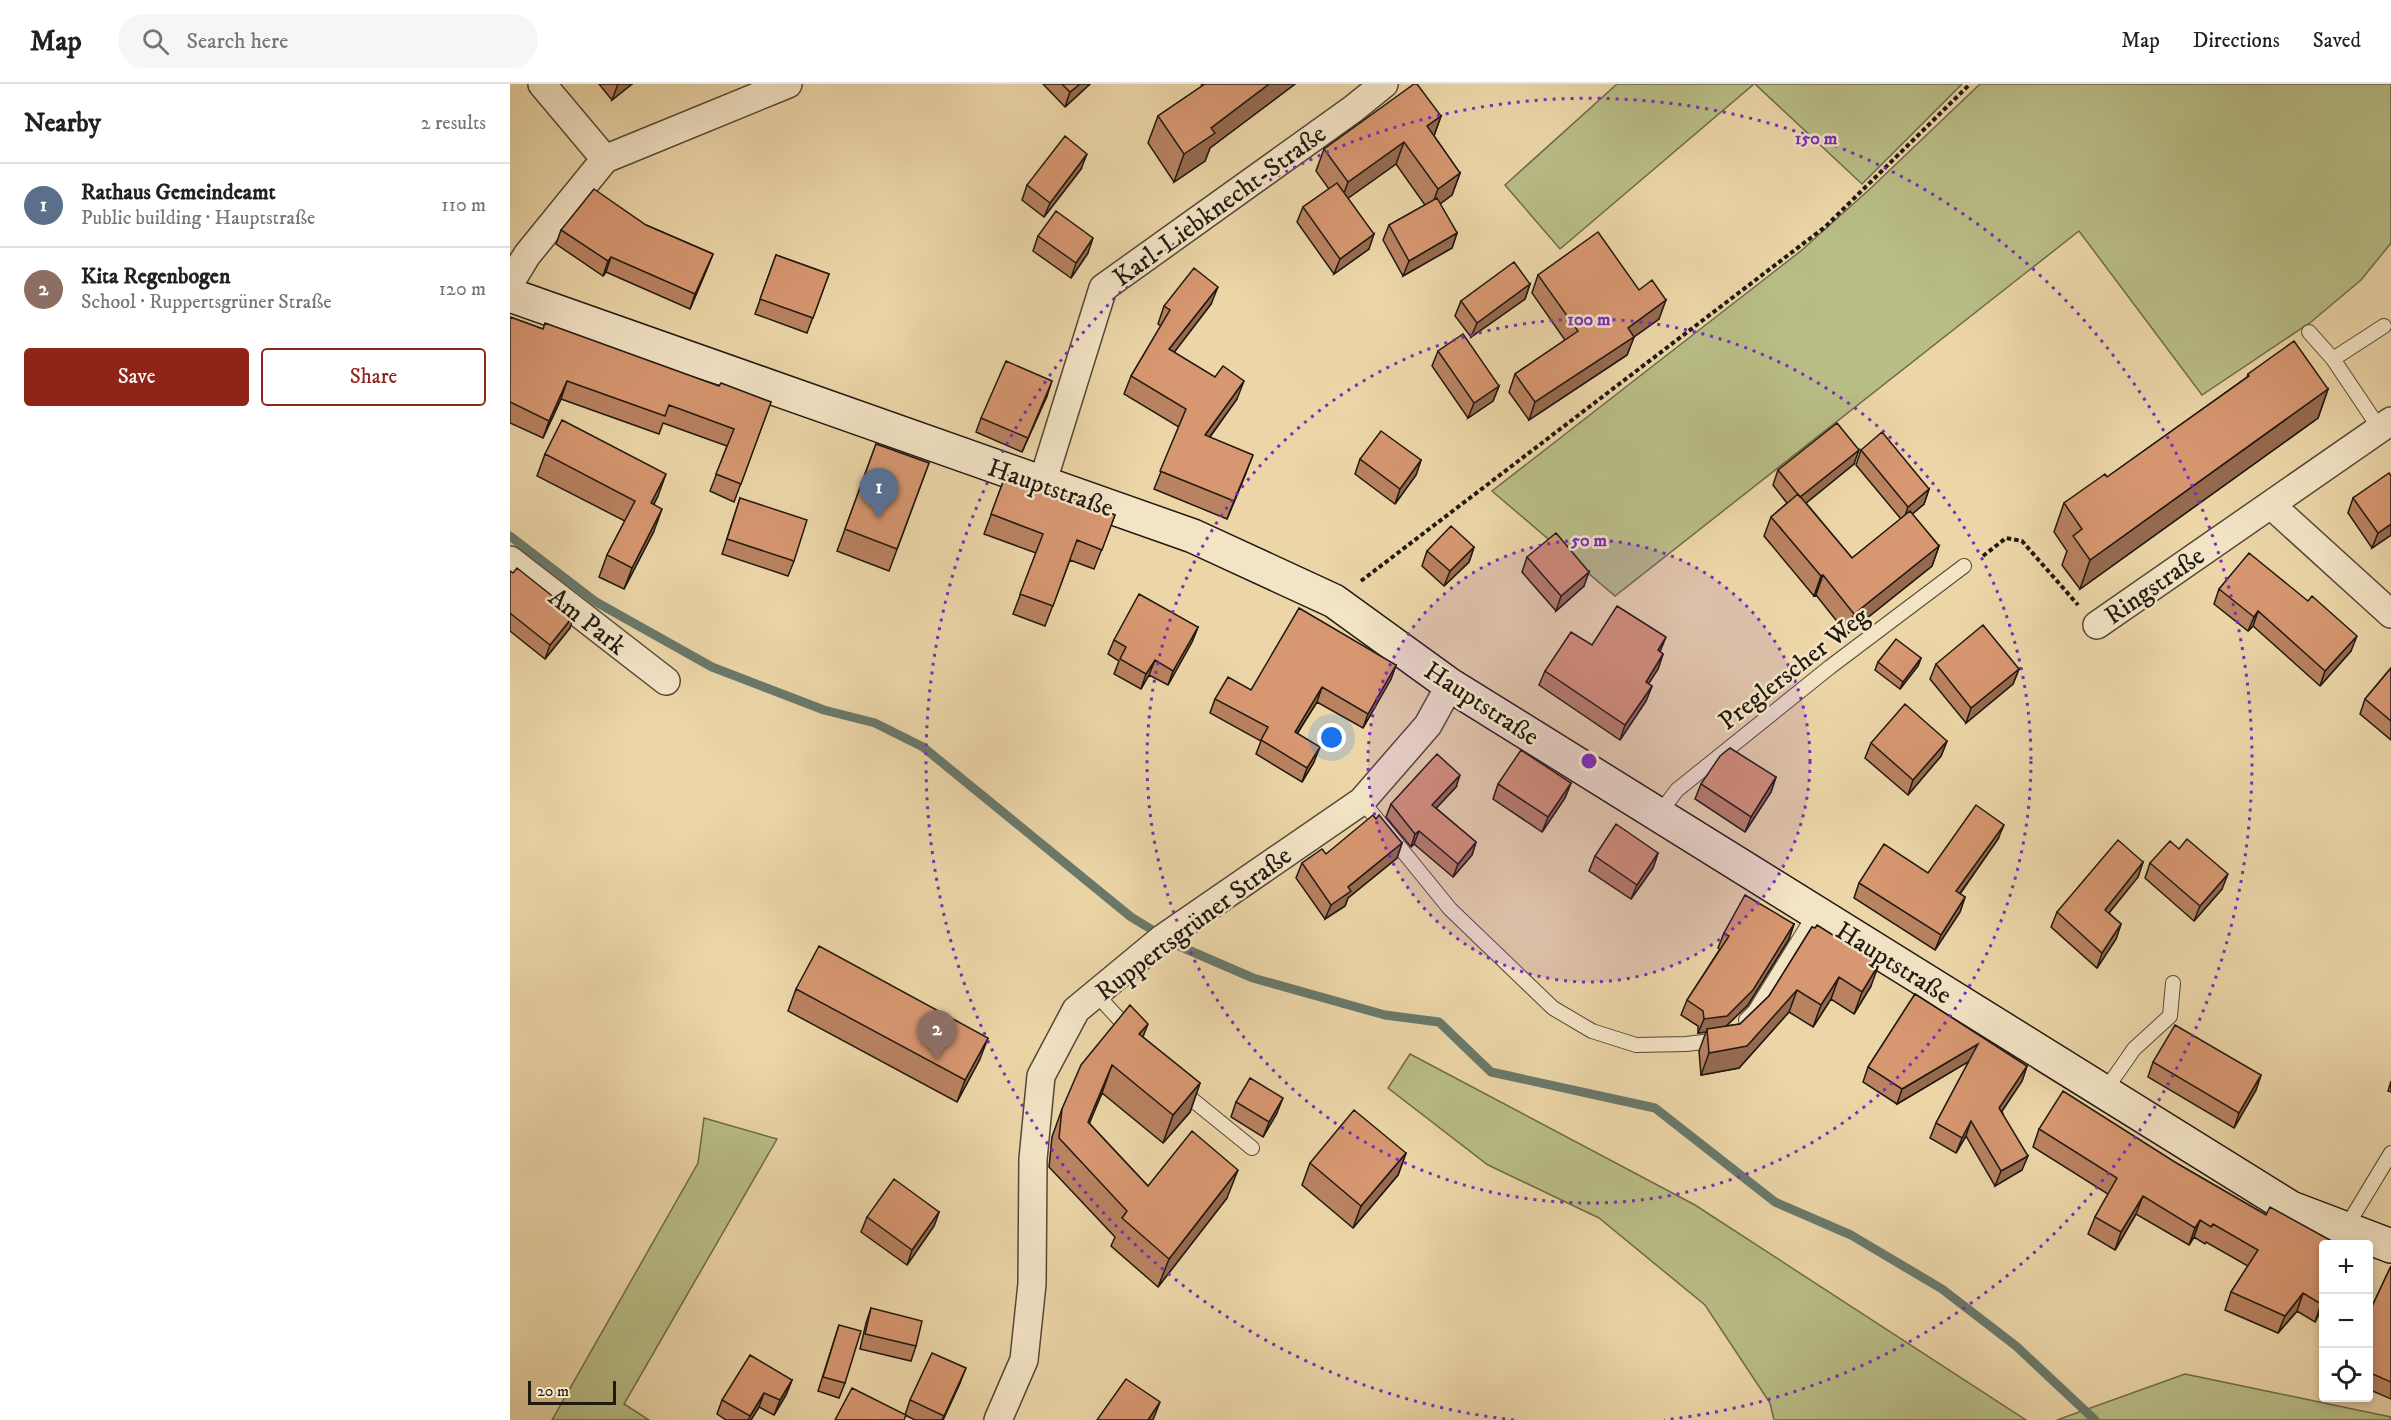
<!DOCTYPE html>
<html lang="en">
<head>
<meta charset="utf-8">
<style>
	body { margin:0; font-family:"IM FELL DW Pica",serif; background:#f6f6f6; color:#202124 }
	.controls { position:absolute; right:18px; bottom:18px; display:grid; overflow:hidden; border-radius:6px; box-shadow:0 3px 9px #0003 }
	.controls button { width:54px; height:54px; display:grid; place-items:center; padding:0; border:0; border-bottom:2px solid #e0e0e0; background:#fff; color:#202124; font:30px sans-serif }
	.scale { position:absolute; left:18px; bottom:15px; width:88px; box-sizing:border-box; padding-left:6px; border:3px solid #211910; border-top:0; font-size:16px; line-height:21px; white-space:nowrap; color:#211910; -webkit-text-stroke:4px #f3e4c6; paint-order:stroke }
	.you { position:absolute; left:822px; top:654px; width:21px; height:21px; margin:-15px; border:4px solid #fff; border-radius:50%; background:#1a73e8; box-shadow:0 0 0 9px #1a73e833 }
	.badge { display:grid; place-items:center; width:39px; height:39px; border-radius:50%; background:#8f2418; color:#fff; font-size:20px; font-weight:700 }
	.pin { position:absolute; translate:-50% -50px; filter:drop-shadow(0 2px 3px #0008) }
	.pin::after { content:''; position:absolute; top:32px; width:21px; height:18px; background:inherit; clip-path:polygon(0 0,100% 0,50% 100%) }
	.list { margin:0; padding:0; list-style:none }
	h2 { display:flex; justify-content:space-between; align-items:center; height:78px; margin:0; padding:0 24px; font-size:26px }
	h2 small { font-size:20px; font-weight:400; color:#757577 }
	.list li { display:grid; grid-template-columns:39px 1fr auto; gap:18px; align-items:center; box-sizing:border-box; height:84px; padding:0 24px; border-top:2px solid #e0e0e0 }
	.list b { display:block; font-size:22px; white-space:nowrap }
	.list p { margin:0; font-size:20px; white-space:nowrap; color:#757577 }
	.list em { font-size:20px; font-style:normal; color:#757577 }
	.actions { display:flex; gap:12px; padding:18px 24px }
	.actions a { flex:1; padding:14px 0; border:2px solid #8f2418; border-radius:6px; text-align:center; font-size:21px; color:#8f2418 }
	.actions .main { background:#8f2418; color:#fff }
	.icon { flex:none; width:33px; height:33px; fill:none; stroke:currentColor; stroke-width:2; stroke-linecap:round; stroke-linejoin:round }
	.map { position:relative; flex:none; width:1881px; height:1336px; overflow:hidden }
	header { display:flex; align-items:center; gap:36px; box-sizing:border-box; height:84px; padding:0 30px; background:#fff; border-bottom:2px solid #e0e0e0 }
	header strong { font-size:28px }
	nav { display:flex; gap:33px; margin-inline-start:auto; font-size:21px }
	.search { width:420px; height:54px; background:#f6f6f6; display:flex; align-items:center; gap:15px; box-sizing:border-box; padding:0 21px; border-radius:33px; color:#757577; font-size:22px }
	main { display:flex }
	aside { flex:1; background:#fff }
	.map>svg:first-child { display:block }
	.green { fill:#b9bd86; stroke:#6d6b4b; stroke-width:1.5 }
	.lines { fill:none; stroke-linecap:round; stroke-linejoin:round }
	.stream { stroke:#69796b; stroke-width:9 }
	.service-casing { stroke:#544836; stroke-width:16 }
	.minor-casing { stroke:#544836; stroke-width:30 }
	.secondary-casing { stroke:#211910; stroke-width:36 }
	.path { stroke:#211910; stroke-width:4; stroke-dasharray:4.5 3; stroke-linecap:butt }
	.service { stroke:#f3e4c6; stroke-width:14 }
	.minor { stroke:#f3e4c6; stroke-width:27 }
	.secondary { stroke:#f3e4c6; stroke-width:33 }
	.wall { fill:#b98261; stroke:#211910; stroke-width:1.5 }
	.shaded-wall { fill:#966a4f; stroke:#211910; stroke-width:1.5 }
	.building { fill:#d79771; stroke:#211910; stroke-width:1.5 }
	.ring { fill:none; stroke:#7b2cbf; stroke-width:3; stroke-dasharray:3 6 }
	.labels { text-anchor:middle; stroke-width:5; stroke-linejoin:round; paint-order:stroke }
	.street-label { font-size:26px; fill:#211910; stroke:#f3e4c6 }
	.centre { fill:#7b2cbf; stroke:#f3e4c6; stroke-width:3 }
	.ring-label { font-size:18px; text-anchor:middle; font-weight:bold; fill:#7b2cbf; stroke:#f3e4c6; stroke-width:5; stroke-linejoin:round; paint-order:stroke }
</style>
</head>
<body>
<header>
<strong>Map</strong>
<div class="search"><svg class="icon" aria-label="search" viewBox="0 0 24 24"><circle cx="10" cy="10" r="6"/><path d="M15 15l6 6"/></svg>Search here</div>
<nav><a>Map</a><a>Directions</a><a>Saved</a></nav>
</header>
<main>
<aside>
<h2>Nearby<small>2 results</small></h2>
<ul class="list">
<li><span class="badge" style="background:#5c6f8a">1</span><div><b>Rathaus Gemeindeamt</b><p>Public building · Hauptstraße</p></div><em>110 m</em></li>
<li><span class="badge" style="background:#8d6e63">2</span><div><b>Kita Regenbogen</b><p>School · Ruppertsgrüner Straße</p></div><em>120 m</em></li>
</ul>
<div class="actions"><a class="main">Save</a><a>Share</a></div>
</aside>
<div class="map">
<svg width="1881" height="1336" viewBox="0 0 1881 1336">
	<rect width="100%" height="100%" fill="#ecd6a8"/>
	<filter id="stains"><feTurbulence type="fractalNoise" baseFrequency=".00333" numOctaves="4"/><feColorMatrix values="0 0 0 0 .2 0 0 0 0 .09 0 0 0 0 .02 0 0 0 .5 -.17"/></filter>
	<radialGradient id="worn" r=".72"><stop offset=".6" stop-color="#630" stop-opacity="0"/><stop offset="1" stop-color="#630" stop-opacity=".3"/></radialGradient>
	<path class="green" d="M1107,0H1244L1050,165L995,101Z
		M1245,0H1452L1352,100Z
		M1470,0H1881V159L1851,196L1801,238L1692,311L1569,147L1105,512L982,407L1292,166L1362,103Z
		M900,970L1185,1121L1516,1336H1264L1260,1319L1195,1221L1089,1134L978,1081L878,1004Z
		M194,1034L267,1055L114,1320L139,1336H42L188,1079Z
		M1675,1290L1881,1333V1336H1547Z"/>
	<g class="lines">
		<path class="stream" d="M0,452L86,518L202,583L314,626L365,639L413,663L621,833L669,862L743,894L875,931L929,938L981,988L1145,1024L1265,1118L1341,1151L1432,1205L1506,1262L1585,1336"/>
		<defs>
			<path id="service" d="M1799,248L1823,275L1870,345
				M1823,275L1874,242
				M852,717L940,825L1043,924L1082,947L1126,961L1176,960L1210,956
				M1148,731L1167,706L1320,583L1454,482
				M586,910L621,948
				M1236,936L1245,927L1305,830
				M672,1005L684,1017L742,1064
				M1594,1008L1624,965L1660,932L1663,899
				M1835,1145L1881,1069"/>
			<path id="minor" d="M32,0L95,75
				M0,199L17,171L95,75L278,0
				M532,400L593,204L843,25L874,0
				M1761,421L1881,530
				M0,476L156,597
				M1587,541L1881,337
				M488,1336L514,1276L522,1200L523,1075L531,992L566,926L653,854L852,717L918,641L940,601"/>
			<path id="secondary" d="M0,211L683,452L824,517L940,601L1781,1124L1881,1162"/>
		</defs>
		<use href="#service" class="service-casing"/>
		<use href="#minor" class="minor-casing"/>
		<use href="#secondary" class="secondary-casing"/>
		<path class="path" d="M1473,472L1496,454L1512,457L1568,521
			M851,497L1315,143L1460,0"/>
		<use href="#service" class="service"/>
		<use href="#minor" class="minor"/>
		<use href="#secondary" class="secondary"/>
	</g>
	<path class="wall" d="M89,0H122L102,16Z
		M533,0H580L555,23Z
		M691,0H785L700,64L695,77L664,98L638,59L648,32L692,2Z
		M931,32L924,52L950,89L942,111L930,120L947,149L942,164L893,192L873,156L879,141L915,121L886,80L838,114L859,165L824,190L787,138L793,123L819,105L806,87L814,65Z
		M571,85L534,133L512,116L517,101Z
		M136,141L203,170L180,225L96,188L93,192L46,160L51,146Z
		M528,152L578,169L561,194L523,167Z
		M266,171L319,190L297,249L245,230Z
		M1028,191L1149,235L1124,253L1117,271L1019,336L999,308L1005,290L1055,256L1022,209Z
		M1020,200L1015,215L961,253L945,232L951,217Z
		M701,220L664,268L727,315L700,353L736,389L717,435L644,405L669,343L614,310L621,292L651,242L648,240L654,222Z
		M0,233L33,245L261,318L224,418L200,407L217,362L153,339L149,350L51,315L33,354L0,339Z
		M928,267L989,302L983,317L958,334L922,282Z
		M1738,290L1818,305L1808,334L1570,505L1552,481L1557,467L1544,448L1554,419L1597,393L1737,293Z
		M537,312L512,368L466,348L471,334Z
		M366,360L419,379L379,487L327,467Z
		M1351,366L1419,405L1414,420L1402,430L1429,462L1422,482L1337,550L1306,511L1304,512L1254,452L1261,433L1277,419L1263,401L1268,386L1344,380L1296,419L1342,474L1391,435L1346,381Z
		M35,370L148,412L144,420V447L114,505L89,493L97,471L115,437L27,392Z
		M850,375L911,376L906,391L885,420L845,390Z
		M496,390L605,431L584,485L560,476L535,542L503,530L526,469L474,450Z
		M1881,392V451L1862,464L1838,429L1843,414Z
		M230,414L284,477L278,492L212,470Z
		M964,463L959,478L934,502L912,482L917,467Z
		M1017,473L1074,502L1046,527L1012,488Z
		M0,487L60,544L35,575L0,547Z
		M1709,505L1841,567L1810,602L1743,542L1738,547L1704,520Z
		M688,543L682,558L658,601L639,591L631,605L604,590L609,577L598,570L604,556Z
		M1082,561L1150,568L1153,570L1148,585L1138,600L1142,602L1136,617L1110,656L1029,601L1035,587Z
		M1411,574L1408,582L1390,605L1365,586L1368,578Z
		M1426,580L1509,585L1503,600L1456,639L1420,595Z
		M886,581L881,595L853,644L807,618L787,650L804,678L792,698L746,670L751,657L700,629L705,615L741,606Z
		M1881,584V656L1850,630L1855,615Z
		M1437,657L1431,672L1398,711L1355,674L1361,659Z
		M1266,693L1261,708L1235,748L1185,715L1191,700Z
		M1061,699L1055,714L1032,748L983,715L988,700Z
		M946,703L926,724L966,758L962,771L943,793L904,760L901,763L876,733L881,720Z
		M866,735L892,759L887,774L838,814L835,822L815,835L786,794L792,779L816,770Z
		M1488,755L1450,810L1455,813L1450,828L1425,866L1344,814L1349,799L1418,789Z
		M1148,769L1143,784L1121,815L1079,787L1085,772Z
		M1633,778L1628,793L1599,829L1611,840L1606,855L1587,884L1541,843L1547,828Z
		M1640,779L1712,805L1684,837L1635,794Z
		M1284,840L1279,855L1238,921L1216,942L1230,940L1259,912L1302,843L1361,902L1344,930L1321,915L1303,943L1279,928L1229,984L1191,991L1189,967L1196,948L1188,949V942L1171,931L1177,916L1210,865L1208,864L1214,849Z
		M286,905L470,975L447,1018L278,927Z
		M1405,910L1517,982L1512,997L1492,1027L1512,1086L1485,1102L1456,1052L1446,1069L1420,1054L1426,1039L1459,977L1387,1020L1353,998L1358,983Z
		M633,953L690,999L680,1028L653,1059L592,1009L579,1039L638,1102L717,1114L648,1203L601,1162L605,1153L539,1083L542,1053L552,1025Z
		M1643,978L1751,991L1746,1006L1724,1044L1638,993Z
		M1881,997V1008L1878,1007Z
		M726,1018L767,1029L753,1053L721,1033Z
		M1529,1045L1668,1080L1756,1131L1814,1161V1220L1805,1238L1787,1227L1768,1249L1715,1226L1721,1208L1738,1182L1696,1158L1695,1160L1684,1153L1679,1161L1626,1130L1605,1166L1578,1150L1585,1133L1598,1110L1523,1063Z
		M896,1069L888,1091L843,1144L792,1101L800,1079Z
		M429,1128L424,1142L397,1181L351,1148L357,1133Z
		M1881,1182V1315L1858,1305V1231Z
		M361,1224L406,1262L401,1277L350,1265L356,1239Z
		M329,1241L335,1299L329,1314L308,1307Z
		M282,1296L276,1311L264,1331L249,1323L241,1336H216L207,1330L212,1316Z
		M450,1299L433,1336H405L395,1331L400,1316Z"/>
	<path class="shaded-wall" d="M108,0H122L102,16Z
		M570,0H580L555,23L560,8Z
		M759,0H785L700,64L695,77L664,98L674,70L701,44Z
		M931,32L923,54L917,42Z
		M894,58L886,80L830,120L838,98Z
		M577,70L571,85L534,133L540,119Z
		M950,89L942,111L920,127L928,105Z
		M947,149L942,164L893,192L899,177Z
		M864,150L859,165L824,190L830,175Z
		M583,154L578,169L561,194L566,179Z
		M203,170L197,185L180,225L185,210Z
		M101,173L96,188L93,192L98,177Z
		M1020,200L1015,215L961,253L967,239Z
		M708,203L701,220L653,283L659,265Z
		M1156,216L1149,235L1124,253L1117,271L1019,336L1025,318L1118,244Z
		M57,297L51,315L33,354L39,337Z
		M542,297L537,312L512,368L518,354Z
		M734,297L727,315L688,369L695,351Z
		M989,302L983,317L958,334L964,319Z
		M1818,305L1808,334L1570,505L1580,476Z
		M1349,366L1344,380L1285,428L1290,413Z
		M743,371L736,389L717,435L724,417Z
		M911,376L906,391L885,420L890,405Z
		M156,390L148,412L133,440L141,419Z
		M1419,405L1414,420L1393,438L1398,423Z
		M152,425L144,447L114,505L122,484Z
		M1881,440V451L1862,464L1868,449Z
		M1429,462L1422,482L1337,550L1344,530Z
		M964,463L959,478L934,502L940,487Z
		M1079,488L1074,502L1046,527L1051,512Z
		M1313,491L1306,511L1304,512L1311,492Z
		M1748,527L1743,542L1738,547L1744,533Z
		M65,530L60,544L35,575L40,561Z
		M688,543L682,558L658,601L663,587Z
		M1847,552L1841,567L1810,602L1815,587Z
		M1156,553L1150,568L1148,566Z
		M1153,570L1148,585L1130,613L1136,598Z
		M1411,574L1408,582L1390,605L1393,598Z
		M645,576L639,591L631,605L636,590Z
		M886,581L881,595L853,644L858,630Z
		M1509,585L1503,600L1456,639L1461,624Z
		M1142,602L1136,617L1110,656L1115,641Z
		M812,603L807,618L779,662L785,648Z
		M1437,657L1431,672L1398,711L1403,696Z
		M810,663L804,678L792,698L797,684Z
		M950,691L946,703L918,733L922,721Z
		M1266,693L1261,708L1235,748L1241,733Z
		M1061,699L1055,714L1032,748L1038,733Z
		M1494,741L1488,755L1441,822L1446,807Z
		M909,747L904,760L901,763L905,750Z
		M966,758L962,771L943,793L948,780Z
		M892,759L887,774L838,814L835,822L815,835L821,821L838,803Z
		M1148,769L1143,784L1121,815L1127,801Z
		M1633,778L1628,793L1589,841L1595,826Z
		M1718,790L1712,805L1684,837L1690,822Z
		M1455,813L1450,828L1425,866L1431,851Z
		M1284,840L1279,855L1238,921L1212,946L1197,945L1196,948L1188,949L1194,935Z
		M1611,840L1606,855L1587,884L1592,869Z
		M1369,880L1361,902L1344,930L1352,908Z
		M1329,893L1321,915L1303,943L1311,921Z
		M1287,906L1279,928L1229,984L1191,991L1199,969Z
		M638,940L627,968L629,950Z
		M478,954L470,975L447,1018L455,996Z
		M1468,960L1463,975L1387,1020L1392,1005Z
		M602,981L592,1009L568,1067L578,1038Z
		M1517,982L1512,997L1484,1039L1489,1024Z
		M1751,991L1746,1006L1724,1044L1729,1029Z
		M690,999L680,1028L653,1059L663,1031Z
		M773,1014L767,1029L753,1053L759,1038Z
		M1461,1037L1456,1052L1446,1069L1452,1054Z
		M896,1069L888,1091L843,1144L851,1122Z
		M1518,1072L1512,1086L1485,1102L1491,1087Z
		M728,1086L717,1114L648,1203L659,1175Z
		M1633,1112L1626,1130L1605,1166L1611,1148Z
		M429,1128L424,1142L397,1181L402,1166Z
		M1690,1136L1684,1153L1679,1161L1685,1144Z
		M1793,1209L1787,1227L1768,1249L1775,1232Z
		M1814,1215V1220L1805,1238L1811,1220Z
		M456,1284L450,1299L433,1336H432Z
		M282,1296L276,1311L264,1331L270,1316Z
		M254,1309L249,1323L241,1336H238Z
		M650,1318L643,1336H638Z"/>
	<path class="building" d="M552,0H570L560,8Z
		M695,0H759L701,44L705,49L674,70L648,32Z
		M904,0H907L931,32L917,42L950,89L928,105L894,58L838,98L814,65Z
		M555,52L577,70L540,119L517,101Z
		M827,99L864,150L830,175L793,123Z
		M84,105L136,141L203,170L185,210L101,173L98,177L51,146Z
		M927,114L947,149L899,177L879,141Z
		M546,127L583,154L566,179L528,152Z
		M1088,148L1129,206L1142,196L1156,216L1118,244L1124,253L1025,318L1005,290L1068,247L1028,191Z
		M266,171L319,190L303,234L250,215Z
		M1004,178L1020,200L967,239L951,217Z
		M684,184L708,203L659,265L705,293L713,282L734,297L695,351L743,371L724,417L650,387L676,325L621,292L660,226L654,222Z
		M0,233L33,245L35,239L209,302L211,299L261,318L231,400L206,390L224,345L159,321L155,332L57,297L39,337L0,318Z
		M953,250L989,302L964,319L928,267Z
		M1784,257L1818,305L1580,476L1563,452L1572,445L1554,419L1595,390L1597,393L1739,292L1738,290Z
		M496,277L542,297L518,354L471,334Z
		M52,336L156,390L141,419L152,425L122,484L97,471L125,417L35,370Z
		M1327,339L1349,366L1290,413L1268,386Z
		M871,347L911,376L890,405L850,375Z
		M1372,348L1419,405L1398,423L1351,366Z
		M366,360L419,379L387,465L335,445Z
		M1879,389L1881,392V440L1868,449L1843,414Z
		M496,390L605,431L592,466L567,456L543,522L510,510L533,450L481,430Z
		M1288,410L1342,474L1400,427L1429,462L1344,530L1313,491L1311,492L1261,433Z
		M230,414L297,436L284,477L217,455Z
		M941,442L964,463L940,487L917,467Z
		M1046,449L1079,488L1051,512L1017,473Z
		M1739,469L1798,517L1802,512L1847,552L1815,587L1748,527L1744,533L1709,505Z
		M7,484L65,530L40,561L0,529V487L3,489Z
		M629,510L688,543L663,587L645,576L636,590L610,575L616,563L604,556Z
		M1107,522L1156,553L1148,566L1153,570L1136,598L1142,602L1115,641L1035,587L1061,548L1082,561Z
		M789,524L886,581L858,630L812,603L785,648L810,663L797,684L751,656L758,643L705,615L718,593L741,606Z
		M1473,541L1509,585L1461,624L1426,580Z
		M1386,555L1411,574L1393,598L1368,578Z
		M1881,584V637L1855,615Z
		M1395,620L1437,657L1403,696L1361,659Z
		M1220,664L1266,693L1241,733L1191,700L1210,672Z
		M1011,666L1061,699L1038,733L988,700Z
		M927,670L950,691L922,721L966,758L948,780L909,747L905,750L881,720Z
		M1466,721L1494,741L1446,807L1455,813L1431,851L1349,799L1374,760L1418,789Z
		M863,731L866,735L869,731L892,759L838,803L841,807L821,821L792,779L812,765L816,770Z
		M1106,740L1148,769L1127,801L1085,772Z
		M1677,755L1718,790L1690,822L1640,779L1660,757L1669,765Z
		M1608,756L1633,778L1595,826L1611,840L1592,869L1547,828Z
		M1235,811L1284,840L1243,906L1217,932L1194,935L1193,927L1177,916L1219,852L1214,849Z
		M1307,841L1369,880L1352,908L1329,893L1311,921L1287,906L1237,962L1199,969L1197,945L1230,940L1259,912L1302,843L1305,844Z
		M309,862L478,954L455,996L286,905Z
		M1405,910L1517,982L1489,1024L1518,1072L1491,1087L1461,1037L1452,1054L1426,1039L1468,960L1392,1005L1358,983Z
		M620,921L638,940L629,950L690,999L663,1031L602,981L578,1038L638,1102L682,1047L728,1086L659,1175L612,1134L617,1127L549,1054L552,1025L571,981Z
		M1665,941L1751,991L1729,1029L1643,978Z
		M740,994L773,1014L759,1038L726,1018Z
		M1553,1007L1668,1080L1756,1131L1760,1123L1829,1161H1814V1215L1811,1220L1793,1209L1775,1232L1721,1208L1748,1166L1703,1140L1701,1143L1690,1136L1685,1144L1633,1112L1611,1148L1585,1133L1607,1094L1529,1045Z
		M844,1026L896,1069L851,1122L800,1079Z
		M384,1095L429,1128L402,1166L357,1133Z
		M1881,1182V1298L1858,1288V1231Z
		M361,1224L412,1237L406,1262L355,1250Z
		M329,1241L351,1247L335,1299L313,1293Z
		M422,1269L456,1284L434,1332L400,1316Z
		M240,1271L282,1296L270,1316L254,1309L240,1332L212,1316Z
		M616,1295L650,1318L638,1336H587Z
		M342,1304L396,1331L394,1336H325Z"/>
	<circle cx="1079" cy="677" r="221" fill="#7b2cbf" fill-opacity=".12"/>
	<g class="ring">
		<circle cx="1079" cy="677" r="221"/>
		<circle cx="1079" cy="677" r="442"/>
		<path d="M1004 1336A663 663 0 1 1 1154 1336"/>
	</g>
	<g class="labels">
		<g class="street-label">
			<text transform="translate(709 121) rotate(-36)" y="9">Karl-Liebknecht-Straße</text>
			<text transform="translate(541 403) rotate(19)" y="9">Hauptstraße</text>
			<text transform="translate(1644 501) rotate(-35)" y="9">Ringstraße</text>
			<text transform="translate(78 537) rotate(38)" y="9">Am Park</text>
			<text transform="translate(1283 584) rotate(-38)" y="9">Preglerscher Weg</text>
			<text transform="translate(972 619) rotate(33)" y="9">Hauptstraße</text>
			<text transform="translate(683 839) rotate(-37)" y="9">Ruppertsgrüner Straße</text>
			<text transform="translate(1384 878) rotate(32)" y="9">Hauptstraße</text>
		</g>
	</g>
	<circle cx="1079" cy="677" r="9" class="centre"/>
	<g class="ring-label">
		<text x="1306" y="60">150 m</text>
		<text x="1079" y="241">100 m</text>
		<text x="1079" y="462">50 m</text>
	</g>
	<rect width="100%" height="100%" filter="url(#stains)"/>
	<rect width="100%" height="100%" fill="url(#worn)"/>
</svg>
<div class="controls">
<button>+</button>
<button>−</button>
<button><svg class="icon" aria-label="locate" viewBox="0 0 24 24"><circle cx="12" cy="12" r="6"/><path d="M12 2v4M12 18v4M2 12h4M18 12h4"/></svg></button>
</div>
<div class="scale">20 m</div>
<div class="you"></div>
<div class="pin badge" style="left:369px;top:434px;background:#5c6f8a">1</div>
<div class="pin badge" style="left:427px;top:976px;background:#8d6e63">2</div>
</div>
</main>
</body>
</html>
